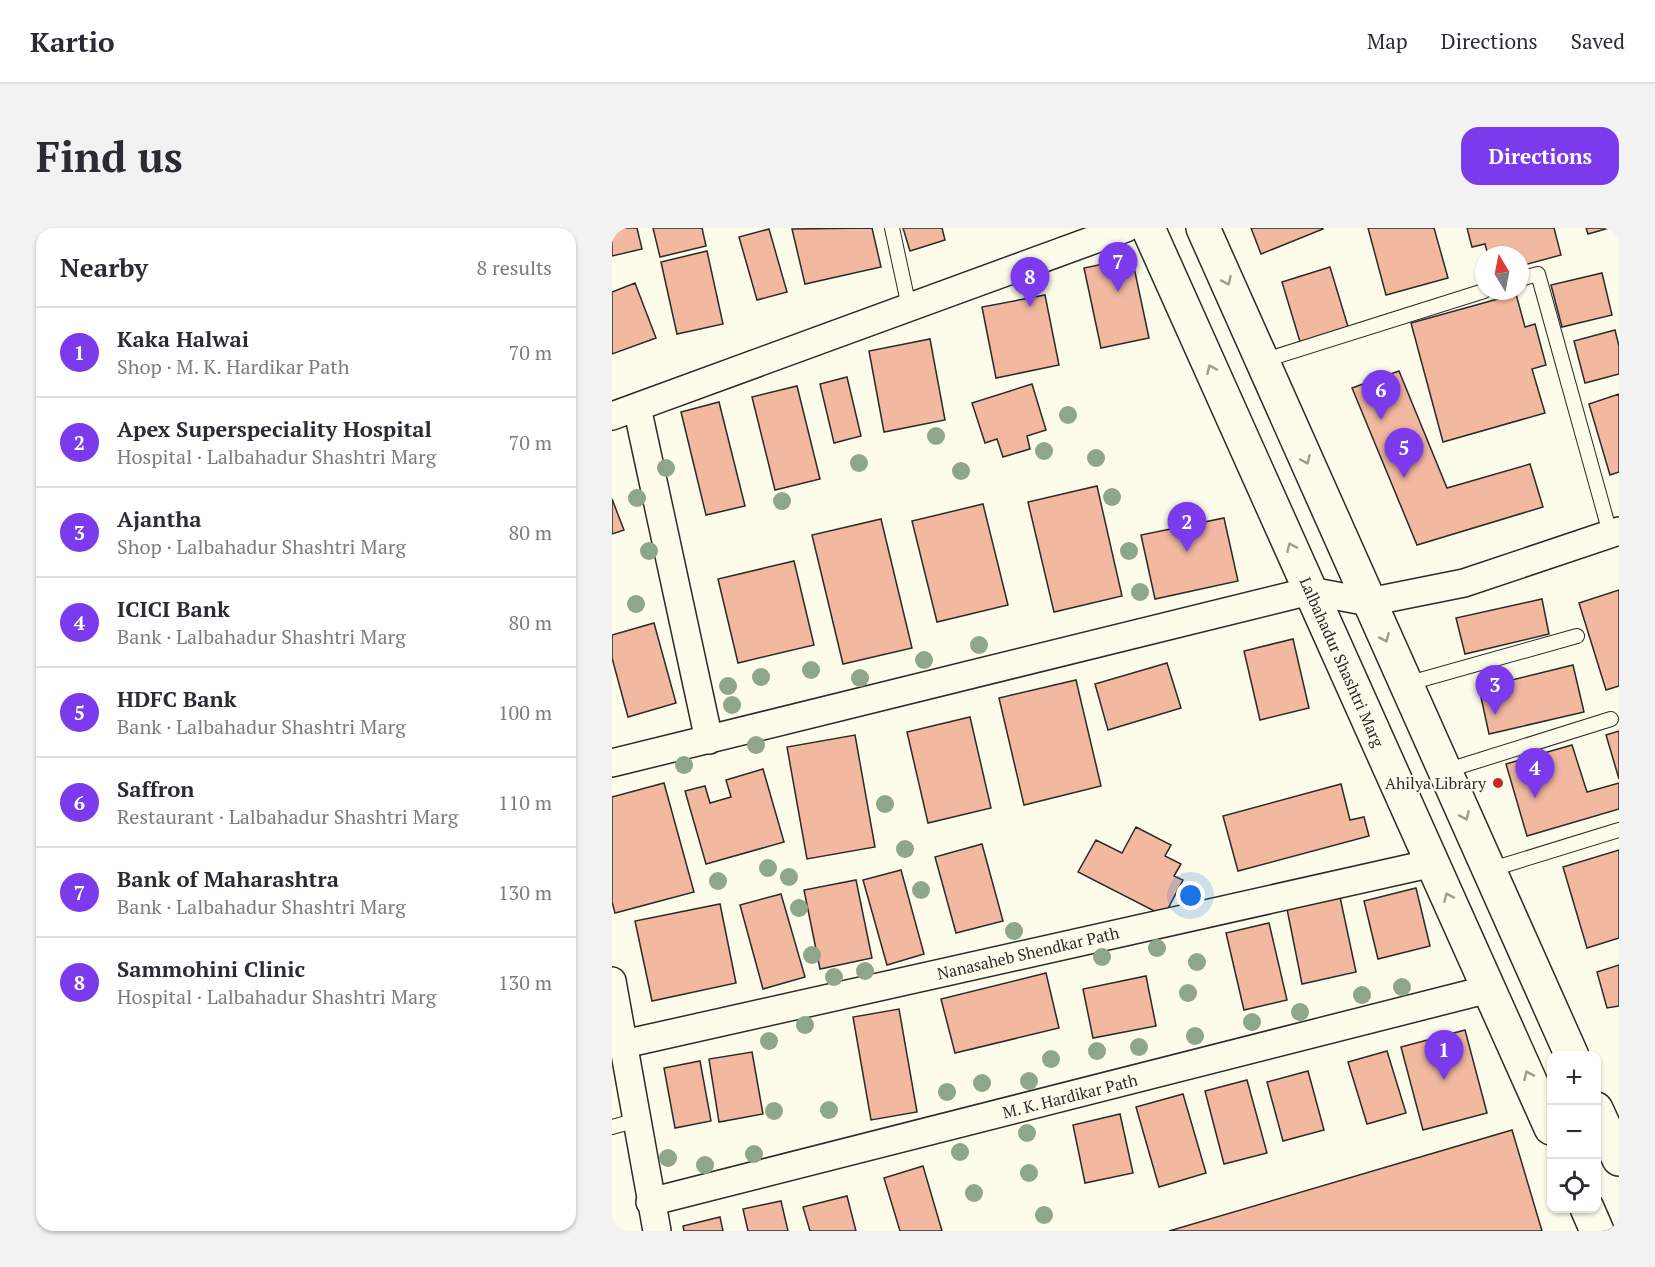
<!DOCTYPE html>
<html lang="en">
<head>
<meta charset="utf-8">
<style>
	body { margin:0; font-family:"PT Serif",serif; background:#f2f2f3; color:#2b2b33 }
	.controls { position:absolute; right:18px; bottom:18px; display:grid; overflow:hidden; border-radius:12px; box-shadow:0 2px 4px #0004 }
	.controls button { width:54px; height:54px; display:grid; place-items:center; padding:0; border:0; border-bottom:2px solid #e1e1e2; background:#fff; color:#2b2b33; font:30px sans-serif }
	.compass { position:absolute; left:863px; top:18px; width:54px; height:54px; border-radius:50%; background:#fff; box-shadow:0 2px 4px #0004; rotate:350deg }
	.you { position:absolute; left:579px; top:668px; width:21px; height:21px; margin:-15px; border:4px solid #fff; border-radius:50%; background:#1a73e8; box-shadow:0 0 0 9px #1a73e833 }
	.badge { display:grid; place-items:center; width:39px; height:39px; border-radius:50%; background:#7c3aed; color:#fff; font-size:20px; font-weight:700 }
	.pin { position:absolute; translate:-50% -50px; filter:drop-shadow(0 2px 3px #0008) }
	.pin::after { content:''; position:absolute; top:32px; width:21px; height:18px; background:inherit; clip-path:polygon(0 0,100% 0,50% 100%) }
	.list { margin:0; padding:0; list-style:none }
	h2 { display:flex; justify-content:space-between; align-items:center; height:78px; margin:0; padding:0 24px; font-size:26px }
	h2 small { font-size:20px; font-weight:400; color:#7c7c81 }
	.list li { display:grid; grid-template-columns:39px 1fr auto; gap:18px; align-items:center; box-sizing:border-box; height:90px; padding:0 24px; border-top:2px solid #e1e1e2 }
	.list b { display:block; font-size:22px; white-space:nowrap }
	.list p { margin:0; font-size:20px; white-space:nowrap; color:#7c7c81 }
	.list em { font-size:20px; font-style:normal; color:#7c7c81 }
	.icon { flex:none; width:33px; height:33px; fill:none; stroke:currentColor; stroke-width:2; stroke-linecap:round; stroke-linejoin:round }
	.map { position:relative; flex:none; width:1007px; height:1003px; overflow:hidden; border-radius:18px }
	header { display:flex; align-items:center; gap:36px; box-sizing:border-box; height:84px; padding:0 30px; background:#fff; border-bottom:2px solid #e1e1e2 }
	header strong { font-size:28px }
	nav { display:flex; gap:33px; margin-inline-start:auto; font-size:21px }
	.intro { display:flex; align-items:center; justify-content:space-between; box-sizing:border-box; height:144px; padding:0 36px }
	h1 { margin:0; font-size:42px }
	.button { padding:15px 27px; border-radius:18px; background:#7c3aed; color:#fff; font-size:21px; font-weight:700 }
	main { display:flex; gap:36px; padding:0 36px }
	aside { flex:1; background:#fff; border-radius:18px; box-shadow:0 2px 4px #0004 }
	.map>svg:first-child { display:block }
	.building { fill:#f2b8a0; stroke:#2b2b2b; stroke-width:1.5 }
	.lines { fill:none; stroke-linecap:round; stroke-linejoin:round }
	.lane-casing { stroke:#2b2b2b; stroke-width:16 }
	.street-casing { stroke:#2b2b2b; stroke-width:30 }
	.primary-casing { stroke:#2b2b2b; stroke-width:36 }
	.lane { stroke:#fdfbea; stroke-width:14 }
	.street { stroke:#fdfbea; stroke-width:27 }
	.primary { stroke:#fdfbea; stroke-width:33 }
	.tree { fill:#8ea78a }
	.oneway { stroke:#9e9d94 }
	.poi-dot { fill:#c62828; stroke:#fdfbea; stroke-width:2 }
	.labels { text-anchor:middle; stroke-width:4.5; stroke-linejoin:round; paint-order:stroke }
	.street-label { font-size:16px; fill:#2b2b2b; stroke:#fdfbea }
	.poi-label { font-size:16px; fill:#2b2b2b; stroke:#fdfbea; text-anchor:end }
</style>
</head>
<body>
<header>
<strong>Kartio</strong>
<nav><a>Map</a><a>Directions</a><a>Saved</a></nav>
</header>
<div class="intro"><h1>Find us</h1><a class="button">Directions</a></div>
<main>
<aside>
<h2>Nearby<small>8 results</small></h2>
<ul class="list">
<li><span class="badge">1</span><div><b>Kaka Halwai</b><p>Shop · M. K. Hardikar Path</p></div><em>70 m</em></li>
<li><span class="badge">2</span><div><b>Apex Superspeciality Hospital</b><p>Hospital · Lalbahadur Shashtri Marg</p></div><em>70 m</em></li>
<li><span class="badge">3</span><div><b>Ajantha</b><p>Shop · Lalbahadur Shashtri Marg</p></div><em>80 m</em></li>
<li><span class="badge">4</span><div><b>ICICI Bank</b><p>Bank · Lalbahadur Shashtri Marg</p></div><em>80 m</em></li>
<li><span class="badge">5</span><div><b>HDFC Bank</b><p>Bank · Lalbahadur Shashtri Marg</p></div><em>100 m</em></li>
<li><span class="badge">6</span><div><b>Saffron</b><p>Restaurant · Lalbahadur Shashtri Marg</p></div><em>110 m</em></li>
<li><span class="badge">7</span><div><b>Bank of Maharashtra</b><p>Bank · Lalbahadur Shashtri Marg</p></div><em>130 m</em></li>
<li><span class="badge">8</span><div><b>Sammohini Clinic</b><p>Hospital · Lalbahadur Shashtri Marg</p></div><em>130 m</em></li>
</ul>
</aside>
<div class="map">
<svg width="1007" height="1003" viewBox="0 0 1007 1003">
	<rect width="100%" height="100%" fill="#fdfbea"/>
	<path class="building" d="M0,0H25L30,21L0,28Z
		M41,0H90L94,18L48,29Z
		M260,0L269,39L193,56L180,1Z
		M291,0H330L333,12L298,23Z
		M639,0H710L711,1L649,26Z
		M756,0H822L836,50L774,67Z
		M855,0H942L949,27L908,38V27H876L873,16L860,19Z
		M974,0H997L976,6Z
		M157,1L175,64L145,72L127,9Z
		M95,23L111,96L65,106L49,34Z
		M520,30L537,110L489,120L472,40Z
		M718,39L737,102L689,117L670,54Z
		M990,45L1000,87L950,99L939,57Z
		M23,55L44,110L0,126V64Z
		M904,66L913,99L923,96L934,137L920,141L933,185L831,214L799,95Z
		M433,67L447,137L384,150L370,79Z
		M1003,102L1007,118V146L973,155L962,113Z
		M318,111L333,192L272,204L257,123Z
		M787,143L835,260L918,236L931,279L805,317L740,160Z
		M235,149L249,208L222,215L208,156Z
		M420,156L434,202L415,208L418,221L391,229L385,211L373,215L360,175Z
		M185,158L208,251L163,262L140,169Z
		M1007,166V244L998,247L977,176Z
		M107,174L133,278L94,287L69,184Z
		M485,258L510,368L442,384L416,274Z
		M0,271L12,302L0,306Z
		M371,276L396,377L325,394L300,293Z
		M612,290L626,353L543,371L529,307Z
		M269,291L300,420L231,436L200,307Z
		M182,333L202,417L126,435L106,351Z
		M1007,362V458L994,462L967,375Z
		M930,371L937,406L853,426L844,390Z
		M42,395L64,475L16,489L0,430V407Z
		M681,411L697,480L648,492L632,423Z
		M555,435L569,480L496,502L483,456Z
		M961,437L972,484L877,506L867,460Z
		M464,452L489,558L412,577L387,470Z
		M358,489L379,580L316,595L295,504Z
		M1007,503V551L994,507Z
		M243,507L263,619L195,631L175,519Z
		M960,517L975,564L1007,555V581L915,608L894,536Z
		M151,541L172,614L94,636L73,563L93,558L98,575L119,569L114,552Z
		M52,555L82,664L3,685L0,674V569Z
		M729,556L738,592L752,589L757,608L626,643L611,588Z
		M524,599L559,617L553,628L569,636L562,648L571,652L552,688L466,644L484,612L510,625Z
		M370,616L391,693L344,705L323,629Z
		M1007,622V710L975,720L951,639Z
		M289,642L312,726L275,737L251,652Z
		M244,652L260,730L208,741L192,662Z
		M804,660L818,718L766,731L752,673Z
		M169,666L193,749L151,761L128,677Z
		M728,669L744,744L690,756L675,681Z
		M108,676L124,755L40,773L23,693Z
		M657,695L675,772L632,782L614,705Z
		M1007,737V778L995,780L985,744Z
		M434,745L447,800L343,825L329,771Z
		M534,748L544,798L481,810L471,761Z
		M287,781L305,884L259,892L241,789Z
		M853,802L875,885L811,902L789,819Z
		M775,823L794,885L755,896L736,834Z
		M140,824L151,886L107,894L97,831Z
		M88,833L99,893L63,900L52,840Z
		M696,843L712,902L671,913L655,854Z
		M635,852L655,925L612,936L593,863Z
		M571,866L594,945L547,959L524,879Z
		M508,886L521,945L473,955L461,897Z
		M900,902L930,1003H557Z
		M311,938L330,1003H288L272,950Z
		M235,968L244,1003H198L191,979Z
		M169,973L176,1003H136L131,981Z
		M108,989L111,1003H72L71,998Z"/>
	<g class="lines">
		<defs>
			<path id="lane" d="M280,0L297,79
				M908,51L926,46L998,305
				M650,133L872,63
				M794,456L965,408
				M833,543L999,491
				M877,642L1007,602
				M0,899L25,892"/>
			<path id="street" d="M25,179L97,512
				M0,188L514,0
				M0,535L698,363L757,374L852,355L1007,303
				M0,753L45,1003
				M12,816L821,635
				M38,974L877,761"/>
			<path id="primary" d="M536,0L939,900
				M591,0L960,828
				M984,881L1007,931
				M975,980L985,1003"/>
		</defs>
		<use href="#lane" class="lane-casing"/>
		<use href="#street" class="street-casing"/>
		<use href="#primary" class="primary-casing"/>
		<use href="#lane" class="lane"/>
		<use href="#street" class="street"/>
		<use href="#primary" class="primary"/>
	</g>
	<g class="tree">
		<circle cx="456" cy="187" r="9"/>
		<circle cx="324" cy="208" r="9"/>
		<circle cx="432" cy="223" r="9"/>
		<circle cx="484" cy="230" r="9"/>
		<circle cx="247" cy="235" r="9"/>
		<circle cx="54" cy="240" r="9"/>
		<circle cx="349" cy="243" r="9"/>
		<circle cx="500" cy="269" r="9"/>
		<circle cx="25" cy="270" r="9"/>
		<circle cx="170" cy="273" r="9"/>
		<circle cx="37" cy="323" r="9"/>
		<circle cx="517" cy="323" r="9"/>
		<circle cx="528" cy="364" r="9"/>
		<circle cx="24" cy="376" r="9"/>
		<circle cx="367" cy="417" r="9"/>
		<circle cx="312" cy="432" r="9"/>
		<circle cx="199" cy="442" r="9"/>
		<circle cx="149" cy="449" r="9"/>
		<circle cx="248" cy="450" r="9"/>
		<circle cx="116" cy="458" r="9"/>
		<circle cx="120" cy="477" r="9"/>
		<circle cx="144" cy="517" r="9"/>
		<circle cx="72" cy="537" r="9"/>
		<circle cx="273" cy="576" r="9"/>
		<circle cx="293" cy="621" r="9"/>
		<circle cx="156" cy="640" r="9"/>
		<circle cx="177" cy="649" r="9"/>
		<circle cx="106" cy="653" r="9"/>
		<circle cx="309" cy="662" r="9"/>
		<circle cx="187" cy="680" r="9"/>
		<circle cx="402" cy="703" r="9"/>
		<circle cx="545" cy="720" r="9"/>
		<circle cx="200" cy="727" r="9"/>
		<circle cx="490" cy="729" r="9"/>
		<circle cx="585" cy="734" r="9"/>
		<circle cx="253" cy="743" r="9"/>
		<circle cx="222" cy="749" r="9"/>
		<circle cx="790" cy="759" r="9"/>
		<circle cx="576" cy="765" r="9"/>
		<circle cx="750" cy="767" r="9"/>
		<circle cx="688" cy="784" r="9"/>
		<circle cx="640" cy="794" r="9"/>
		<circle cx="193" cy="797" r="9"/>
		<circle cx="583" cy="808" r="9"/>
		<circle cx="157" cy="813" r="9"/>
		<circle cx="527" cy="819" r="9"/>
		<circle cx="485" cy="823" r="9"/>
		<circle cx="439" cy="831" r="9"/>
		<circle cx="417" cy="853" r="9"/>
		<circle cx="370" cy="855" r="9"/>
		<circle cx="335" cy="864" r="9"/>
		<circle cx="217" cy="882" r="9"/>
		<circle cx="162" cy="883" r="9"/>
		<circle cx="415" cy="905" r="9"/>
		<circle cx="348" cy="924" r="9"/>
		<circle cx="142" cy="926" r="9"/>
		<circle cx="56" cy="930" r="9"/>
		<circle cx="93" cy="937" r="9"/>
		<circle cx="417" cy="945" r="9"/>
		<circle cx="362" cy="965" r="9"/>
		<circle cx="432" cy="987" r="9"/>
	</g>
	<defs><path id="oneway-chevron" d="M-2-3.5L2.5 0L-2 3.5" fill="none" stroke-width="1.6" stroke-linecap="round" stroke-linejoin="round" transform="scale(1.5)"/></defs>
	<g class="oneway">
		<use href="#oneway-chevron" transform="translate(615 53) rotate(66)"/>
		<use href="#oneway-chevron" transform="translate(599 141) rotate(-114)"/>
		<use href="#oneway-chevron" transform="translate(694 232) rotate(66)"/>
		<use href="#oneway-chevron" transform="translate(679 319) rotate(-114)"/>
		<use href="#oneway-chevron" transform="translate(773 410) rotate(66)"/>
		<use href="#oneway-chevron" transform="translate(853 588) rotate(66)"/>
		<use href="#oneway-chevron" transform="translate(836 669) rotate(-114)"/>
		<use href="#oneway-chevron" transform="translate(916 847) rotate(-114)"/>
	</g>
	<circle class="poi-dot" cx="886" cy="555" r="6"/>
	<g class="labels">
		<g class="street-label">
			<text transform="translate(730 434) rotate(66)" y="6">Lalbahadur Shashtri Marg</text>
			<text transform="translate(416 725) rotate(-13)" y="6">Nanasaheb Shendkar Path</text>
			<text transform="translate(458 868) rotate(-14)" y="6">M. K. Hardikar Path</text>
		</g>
		<g class="poi-label">
			<text x="874" y="561">Ahilya Library</text>
		</g>
	</g>
</svg>
<div class="controls">
<button>+</button>
<button>−</button>
<button><svg class="icon" aria-label="locate" viewBox="0 0 24 24"><circle cx="12" cy="12" r="6"/><path d="M12 2v4M12 18v4M2 12h4M18 12h4"/></svg></button>
</div>
<svg class="compass" viewBox="-18 -18 36 36"><path d="M0-13l5 13h-10z" fill="#e53935"/><path d="M0 13l5-13h-10z" fill="#7c7c81"/></svg>
<div class="you"></div>
<div class="pin badge" style="left:832px;top:852px">1</div>
<div class="pin badge" style="left:575px;top:324px">2</div>
<div class="pin badge" style="left:883px;top:487px">3</div>
<div class="pin badge" style="left:923px;top:570px">4</div>
<div class="pin badge" style="left:792px;top:250px">5</div>
<div class="pin badge" style="left:769px;top:192px">6</div>
<div class="pin badge" style="left:506px;top:64px">7</div>
<div class="pin badge" style="left:418px;top:79px">8</div>
</div>
</main>
</body>
</html>
